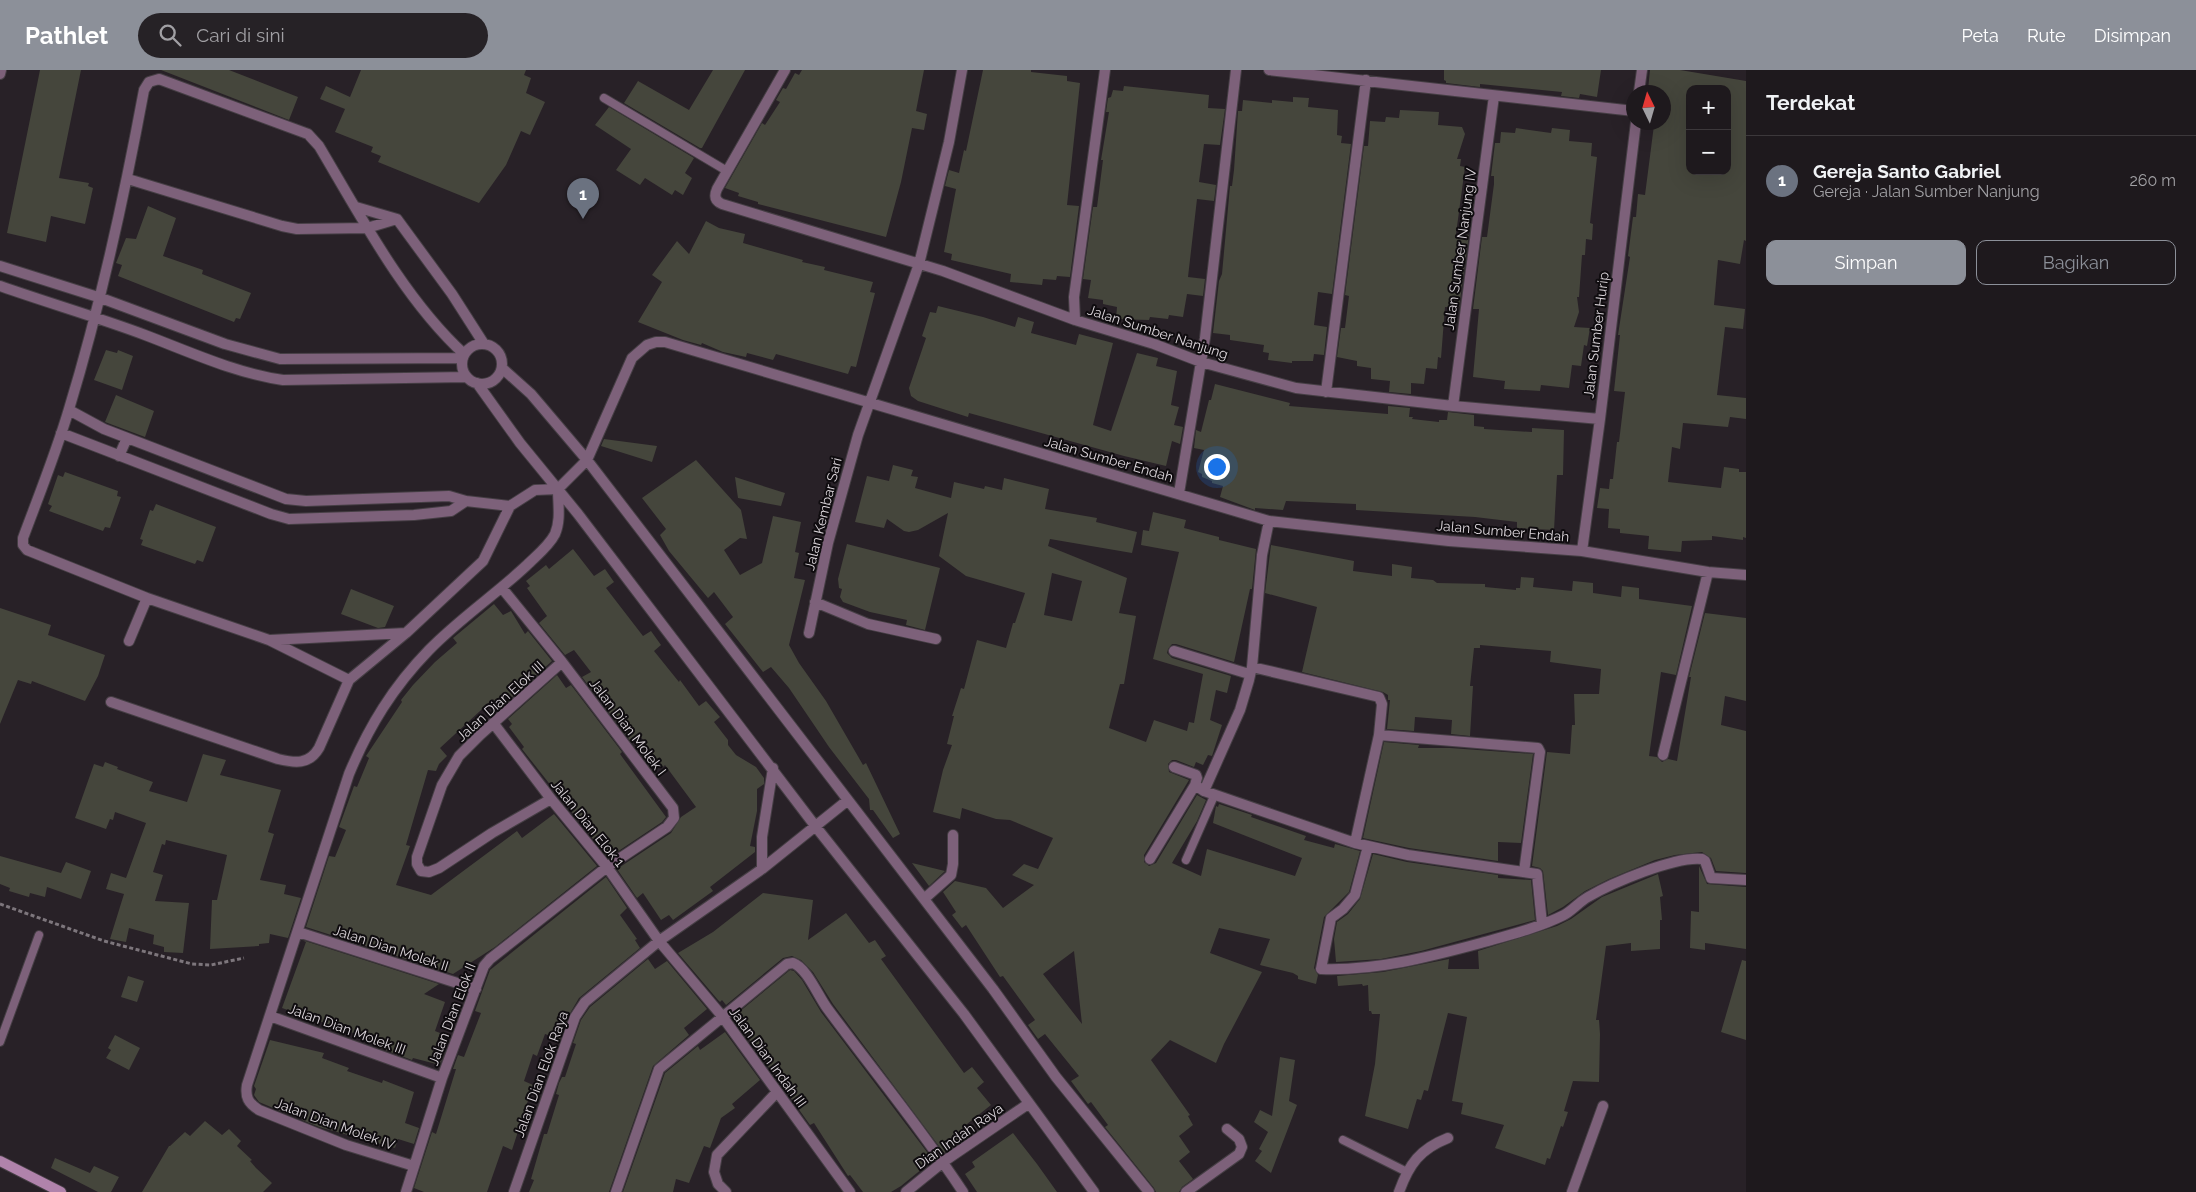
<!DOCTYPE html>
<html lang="id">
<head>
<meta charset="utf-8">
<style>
	body { margin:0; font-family:Raleway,sans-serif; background:#262226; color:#f1f3f6 }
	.controls { position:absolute; right:15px; top:15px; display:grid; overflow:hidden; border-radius:10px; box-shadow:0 5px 20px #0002 }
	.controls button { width:45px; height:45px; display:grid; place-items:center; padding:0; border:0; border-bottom:1px solid #3c383b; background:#1e191d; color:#f1f3f6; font:25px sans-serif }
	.compass { position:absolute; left:1626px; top:15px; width:45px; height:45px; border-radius:50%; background:#1e191d; box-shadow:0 5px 20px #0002; rotate:355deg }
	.you { position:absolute; left:1216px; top:396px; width:18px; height:18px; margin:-12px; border:4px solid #fff; border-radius:50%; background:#1a73e8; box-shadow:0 0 0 8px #1a73e833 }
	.badge { display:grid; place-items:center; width:32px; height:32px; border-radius:50%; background:#8c9099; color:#fff; font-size:16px; font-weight:700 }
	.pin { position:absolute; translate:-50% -41px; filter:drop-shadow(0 1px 2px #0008) }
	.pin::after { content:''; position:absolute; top:26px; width:18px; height:15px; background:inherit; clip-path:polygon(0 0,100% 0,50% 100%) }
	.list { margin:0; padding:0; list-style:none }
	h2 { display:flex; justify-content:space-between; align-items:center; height:65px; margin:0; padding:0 20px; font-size:21px }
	h2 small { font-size:16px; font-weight:400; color:#a1a0a4 }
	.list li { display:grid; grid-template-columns:32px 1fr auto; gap:15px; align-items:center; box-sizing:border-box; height:90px; padding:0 20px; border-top:1px solid #3c383b }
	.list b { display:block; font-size:19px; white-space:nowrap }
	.list p { margin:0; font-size:16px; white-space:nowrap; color:#a1a0a4 }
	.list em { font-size:16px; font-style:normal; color:#a1a0a4 }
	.actions { display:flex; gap:10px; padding:15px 20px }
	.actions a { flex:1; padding:11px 0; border:1px solid #8c9099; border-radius:10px; text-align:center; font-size:18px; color:#8c9099 }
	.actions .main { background:#8c9099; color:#fff }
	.icon { flex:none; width:28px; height:28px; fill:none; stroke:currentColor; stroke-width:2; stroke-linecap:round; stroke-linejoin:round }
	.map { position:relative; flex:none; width:1746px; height:1122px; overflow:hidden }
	header { display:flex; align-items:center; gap:30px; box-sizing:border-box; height:70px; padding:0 25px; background:#8c9099; color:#fff }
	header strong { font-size:24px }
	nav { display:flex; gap:28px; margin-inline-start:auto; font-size:18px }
	.search { width:350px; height:45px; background:#262226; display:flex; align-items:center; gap:12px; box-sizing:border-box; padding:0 18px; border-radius:28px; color:#a1a0a4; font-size:19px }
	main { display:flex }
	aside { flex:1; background:#1e191d }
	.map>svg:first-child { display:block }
	.building { fill:#45463c; fill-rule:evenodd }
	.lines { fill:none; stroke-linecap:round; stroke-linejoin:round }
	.service-casing { stroke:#453e44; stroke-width:10 }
	.minor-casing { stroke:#453e44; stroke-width:12 }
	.tertiary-casing { stroke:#453e44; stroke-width:12 }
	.secondary-casing { stroke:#453e44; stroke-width:12 }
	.path { stroke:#7d767c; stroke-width:3; stroke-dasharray:4 2.5; stroke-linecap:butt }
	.service { stroke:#7d617a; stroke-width:8 }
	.minor { stroke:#7d617a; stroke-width:10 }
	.tertiary { stroke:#7d617a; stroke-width:10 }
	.secondary { stroke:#b083ab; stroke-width:10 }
	.labels { text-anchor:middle; stroke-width:4; stroke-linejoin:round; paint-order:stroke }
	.street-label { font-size:14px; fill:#dcd6db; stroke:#0f0c0f }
</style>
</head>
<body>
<header>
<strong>Pathlet</strong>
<div class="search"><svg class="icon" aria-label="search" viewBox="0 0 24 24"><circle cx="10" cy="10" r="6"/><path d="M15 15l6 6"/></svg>Cari di sini</div>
<nav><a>Peta</a><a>Rute</a><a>Disimpan</a></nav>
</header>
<main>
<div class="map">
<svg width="1746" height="1122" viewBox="0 0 1746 1122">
	<rect width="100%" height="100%" fill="#282127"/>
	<path class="building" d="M40,0H81L59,108L89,113L88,116L93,118L85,154L51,146L46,172L7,163Z
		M161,0H229L298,27L289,50Z
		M361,0H526L524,5L531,8L526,23L545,32L530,65L521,61L506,95L479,133L378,92L381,86L371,82L373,77L335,62L345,39L320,29L326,16L350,27Z
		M713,0H745L702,78H700L624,33L638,11L689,40Z
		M802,0H924L916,41L927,44L924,60L912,58L901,112L886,167L758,134V132L738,126L739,123L725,118L762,53L765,55L780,32L776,30L783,18L786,19L795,3L799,5Z
		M983,0H1031V2L1067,6V11L1080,13L1067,135L1079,136L1070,207L1057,206L1056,210L1043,209L1042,215L1010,212L1011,204L951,190L952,184L944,182L956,119L945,116L949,100L959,103L964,80L966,81Z
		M1444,0H1601L1597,27L1580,24L1579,28L1561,26L1562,22L1480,14V17L1446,13V11L1444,10Z
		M1650,0H1680L1746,11V171L1744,170L1740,194L1718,190L1714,235L1745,239L1743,259L1725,257L1717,325L1746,328V349L1730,347L1728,357L1683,353L1680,379L1672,377L1668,412L1721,418L1724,397L1739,399V402H1746V468L1743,467V470L1712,466V470L1682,471L1681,482L1648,479L1649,466L1620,463V459L1608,458L1609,439L1597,438L1600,418L1609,419L1610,409H1613L1617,372H1619L1625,322L1614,321L1620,265H1618L1630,187L1628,186L1633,147H1636L1638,124L1645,125L1654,55L1656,56L1657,52H1664V22L1648,20ZM1690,19H1727V101H1690Z
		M1124,16L1209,25L1208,38L1225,39L1220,75L1204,74L1199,112L1216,115L1214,131L1197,129L1188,207L1205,209L1203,226L1187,224L1183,247L1169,245L1168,249L1150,247L1149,250L1116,249L1117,237L1103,234V230L1088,228L1091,210L1083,209L1093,137H1097L1103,90H1101L1109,42H1106L1108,28L1111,27L1113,20L1123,21Z
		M1293,27L1309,28L1308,37L1338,40L1337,65L1342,66L1341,73L1351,74L1332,224L1318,222L1314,255L1327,257L1324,285L1314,284L1313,291H1292V293L1268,290L1269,283L1263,282L1264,275L1230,270V265L1213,263L1219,211L1222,204L1230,116H1232L1234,100L1238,41H1242L1243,30L1272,33V30L1293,32Z
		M609,37L694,88L685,103L692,108L683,125L675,120L672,125L645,108L640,115L616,100L631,79L595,55Z
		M1400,40L1439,42L1438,55L1462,57L1465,64L1457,89H1461L1460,96L1465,97L1456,164L1469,165L1459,238L1445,237L1441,288L1438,287L1437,299L1426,298L1424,314L1411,313V324L1389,322L1390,311L1371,309V298L1357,296V291L1337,287L1341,258H1345L1349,226L1345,225L1364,76H1368L1370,51L1385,52L1386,47L1399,48Z
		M1516,58L1551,63L1552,58L1570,60L1569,71L1592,73L1591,86L1597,87L1590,153L1593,154L1592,170L1586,169L1585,185H1582L1579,227H1577L1579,242L1574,257L1590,258L1587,276L1584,275L1581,296L1572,295L1569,318L1541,315L1540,321L1504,319L1505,311L1473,307L1479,239H1473L1482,167H1487L1494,114V106H1491L1495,73H1500L1501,62L1515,63Z
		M148,136L176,148L163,186L203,200L202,204L251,223L240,249L236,248L234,252L118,206L122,195L116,193L126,168L136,169Z
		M706,151L719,158L745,164L743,173L803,190L802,192L825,197L824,200L873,212L870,222L875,223L856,297L851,296L848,304L776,284L773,290L747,283L746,287L723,282L702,273L701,275L683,270L638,252L662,212L652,205L677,171L689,184Z
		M938,236L983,247L1015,257L1018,247L1034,252L1031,263L1076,275L1079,264L1113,273L1093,355L1111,361L1137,283L1158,288L1156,296L1177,301L1171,335L1179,337L1174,355L1183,357L1180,374L1172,371L1166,396L1124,386L969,343L968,347L918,331L911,326L909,318L926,268L922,266L930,242L936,243Z
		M106,280L117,283L118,280L133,286L122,320L94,310Z
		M1215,314L1290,333L1289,336L1388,344V336L1410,338L1409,347H1413L1412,349L1439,352V350H1447L1448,342L1474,345V356L1484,357V359L1532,362V358L1564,360L1563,405H1557L1554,460L1517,458V452L1475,447L1356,440V434L1286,431L1283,440L1255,438V440L1220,427L1223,416L1212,413V411L1202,407V404L1198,402L1204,380L1194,378L1196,360L1201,362L1209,330H1211Z
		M116,325L154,341L145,367L105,352Z
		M604,369L657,376L652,392L601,376Z
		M696,390L741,440L747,469L740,468L724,480L740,505L762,493L773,446L801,452L795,482L799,483L794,508L805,510L789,575L799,593L826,631L863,695L866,693L900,764L893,768L873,740H870L869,729L829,677L789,618L771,597L763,602L725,554L733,547L714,522L708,528L669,481L660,465L666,459L642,428Z
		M893,395L913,400L911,406L918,407L915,418L951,428L954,412L984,419L985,416L1002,420L1004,408L1049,419L1045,439L1097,448L1096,452L1137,462L1132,483L1050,469L1048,476L1127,508L1119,543L1136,546L1124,614H1120L1109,658L1146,672L1154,650L1187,661L1189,652L1194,653L1203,604L1153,589L1179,482L1141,475L1143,460L1149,461L1153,442L1186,450L1184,458L1219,467V470L1256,479L1252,519H1250L1234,592L1176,574H1172L1168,579L1167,583L1172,588L1231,606L1227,623L1216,620L1210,650L1222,655L1212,686L1208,685L1203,695L1196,692L1194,697L1176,690H1172L1168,694L1169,702L1189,710L1144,785V792L1149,796L1156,793L1197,725L1206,730L1197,751L1172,793L1201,806L1207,779L1295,806L1302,788L1213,753L1216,736L1218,737L1219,734L1252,745L1251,747L1306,766L1304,770L1334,778L1335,774L1360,781L1349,822L1324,847L1314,898L1318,905L1316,914L1298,909V906L1293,903L1260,895L1270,869L1219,858L1210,883L1262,902L1224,974L1216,993L1170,970L1151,990L1190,1045L1188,1046L1193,1055L1179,1066L1190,1082L1179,1091L1193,1109L1182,1117L1179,1122H1156L1154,1118L1105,1057L1108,1055L1091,1032L1088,1034L1071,1011L1079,1006L1045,964L1038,969L1028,955L1035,950L1003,906L1000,907L966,855L962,858L952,845L956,842L943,822L955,811L986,818L1003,838L1034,815L1012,805L1024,794L1038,799L1053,768L1010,750L996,749L962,738L960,749L933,742L943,700L952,675L947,674L954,646H952L961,618L964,619L977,570L1006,578L1013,553H1015L1025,523L966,506L939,486L948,443L918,460L909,462L904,461L887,449L884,458L855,452L867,406L889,411ZM1052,503L1082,511L1072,551L1044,545ZM1074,881L1082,954L1043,904Z
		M65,402L118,421L117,426L121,427L110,458L105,457L103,461L49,441L52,436L48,434L58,405L63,407Z
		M735,407L785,423L781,436L738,428Z
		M156,434L216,457L203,492L197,490L195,494L141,475L143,470L140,469L150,440L153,441Z
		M847,474L940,498L925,560L906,555L907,550L870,542L843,532L840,527L842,519L839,518L838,509Z
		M1271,475L1354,491L1353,501L1392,506V494L1412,497L1411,508L1433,510L1437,513L1485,514V517L1516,520V518H1520L1521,507L1534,508L1533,517L1572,521L1573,511L1593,513V523L1621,527L1622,516L1639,518V529L1692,536L1676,605L1661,602L1649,686L1657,687L1662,692L1668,689L1677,691L1691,607H1689L1705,543L1746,548V631L1725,626L1721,655L1746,661V803L1716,801L1711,788L1702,782L1675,785L1655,790L1609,809L1585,821L1563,837L1548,845L1543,801L1540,798L1532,796L1547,682L1570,684L1572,655H1575L1574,624H1599L1601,599L1550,592L1551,581L1480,575V578H1474L1470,616H1473L1470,666L1451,664L1452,650L1415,647L1414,661L1387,659L1390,630H1388V625L1383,622L1302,602L1317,537L1265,523Z
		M573,479L594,506L605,499L614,512L606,518L643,566L651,561L661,575L654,581L679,612L680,610L699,636L706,631L720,647L714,652L728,670V675L736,685L756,697L764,708V714L757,719V741L750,776L755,777V782L710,817L713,821L673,850L669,845L661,850L643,823L637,828L617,799L671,763L681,747L696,737L665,695L663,697L640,666L632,673L582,607L591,602L574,580L565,585L539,553L547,546L527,518L530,516L526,511L546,495L549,499Z
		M351,519L394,536L385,557L378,558L341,544Z
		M494,534L503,545L511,541L525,564L528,561L552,591L500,638L493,629L440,678L447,686L439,694L436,701L428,700L406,775L410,776L396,815L431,825L517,761L522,768L554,744L597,796L495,877L453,904L306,857L329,786L335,787L346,760L339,757L354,716L357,717L369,688L366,686L402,632L401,630L413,615L435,592L457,573L453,568Z
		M0,538L51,555L48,565L105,585L98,606L85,631L32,611L31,614L18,610L0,654Z
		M557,605L566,618L571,615L622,682L620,684L666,747L662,752L608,788L522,679L524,677L509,657L512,654L508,649Z
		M1384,672L1419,675L1418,678H1450L1533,684L1521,773L1498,772V791L1409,778L1363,768Z
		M203,684L226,690L220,705L281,720L268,762L274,764L260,810L286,815L284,824L301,828L288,868L270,864L269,873L259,874V876L210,879L212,830H217L227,785L166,770L165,775L162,774L153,802L163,805L155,831L189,833L183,883L164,882V877L153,874L154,865L129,858L126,872L110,869L124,824L106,819L111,803L126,808L146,753L115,742L113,750L110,749L106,759L75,748L94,694L103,697L105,692L118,697L117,699L153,712L149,721L187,732Z
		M1373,784L1407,792L1498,805V808L1531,810L1535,850L1421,881L1381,889L1336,892L1334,869L1337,852L1348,844L1360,829Z
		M0,786L61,803L66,792L91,801L81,829L47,817L45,827L30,823L29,827L9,821L10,818L0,814Z
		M912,793L945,801L929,816Z
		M1699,796L1707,814L1746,817V879L1705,873V880L1690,878L1691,841L1699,842Z
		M1658,804L1663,826L1660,827L1662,850H1660V879L1631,881V873L1606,876L1596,950H1599L1600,964L1599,1012L1573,1011L1564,1041L1568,1042L1563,1057L1561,1056L1550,1089L1547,1088L1545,1095L1495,1078L1504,1055L1461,1044L1463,1033L1452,1031L1467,947L1448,943L1428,1021L1424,1020L1421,1030L1417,1029L1408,1059L1365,1046L1375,994L1380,944H1372L1371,941H1369L1368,915L1363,916L1362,914L1338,916L1337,906L1383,902L1449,889L1448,899H1479L1478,881L1557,856L1571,849L1602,827Z
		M606,807L627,838L620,845L637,869L635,870L640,878L579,928L569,945L560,969L545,964L537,986L533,984L524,1011L533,1015L512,1080L503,1076L487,1122H424L414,1118L432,1062L436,1064L456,999H453L458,985L464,987L481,943L475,941L490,900Z
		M763,823L813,830L808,870L846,843L869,873L875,870L886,886L881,889L964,1003L972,997L984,1012L977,1018L991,1035L962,1058L968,1067L944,1083L833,934L813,902L801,890L792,886L783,888L726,935L722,930L720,932L718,930L678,883L713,862Z
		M302,870L439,914L424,924L445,932L435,961L440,963L435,978L445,981L440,995L413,988L412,990L377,977L379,972L282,938L306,872Z
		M648,889L655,899L667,891L707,939L684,958L689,965L653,996L609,1122H529L534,1110L531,1109L544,1064H547L559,1025L556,1024L559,1013L562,1007H565L576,974L573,973L581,950L590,937Z
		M1742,890L1746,891V970L1721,962Z
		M790,900L794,901L802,910L821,942L933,1090L901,1116L891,1122H863L850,1105L848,1106L814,1053L810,1055L733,947Z
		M128,906L144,911L137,932L121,927Z
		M725,962L760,1010L732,1034L735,1038L721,1048L710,1078L704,1076L689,1113L676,1109L673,1122H623L665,1003L698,976L700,980Z
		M115,965L140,978L129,1000L106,988L111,980L108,978Z
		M270,970L324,983L322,988L349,998L347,1001L382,1013L383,1010L414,1022L405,1053L419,1058L414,1074L398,1069L395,1078L319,1057L302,1050V1048L290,1045L259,1032L254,1025L256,1019L254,1016Z
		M1280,987L1295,990L1289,1031L1297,1035L1271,1103L1255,1091L1262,1081L1259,1079L1268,1062L1254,1052L1260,1040L1272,1046Z
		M205,1051L222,1065L229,1059L241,1071L237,1076L252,1090L250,1091L256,1098L272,1113L263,1122H142L169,1076H170L185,1062L190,1066Z
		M1013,1063L1037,1094L1057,1122H977L965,1104L975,1097L972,1092Z
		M55,1088L90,1103L94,1096L119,1107L111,1122H98L51,1098Z"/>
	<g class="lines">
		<defs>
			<path id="service" d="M604,28L727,101
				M1186,790L1214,726
				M0,972L39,865
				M1343,1070L1407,1102"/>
			<path id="minor" d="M785,0L717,119C714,126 715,131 722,134L943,201L1075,250L1154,274L1201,292L1296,318L1453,336L1600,349
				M1269,0L1634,41
				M1639,22L1642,0
				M128,109L282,156L297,159L367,158L397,149
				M356,137L397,149L452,224L484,274
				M0,196L101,228L225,274L280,289L463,288
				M0,216C48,233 97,247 145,265C190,282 235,303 283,310L466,307
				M1075,250L1074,227L1105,0
				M462 294a20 20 0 1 1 40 0a20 20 0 1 1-40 0Z
				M502,298L531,324L587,390L993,919L1056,1007L1149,1122
				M477,313L520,373L578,444L816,757L964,944L1094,1122
				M1326,322L1366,10
				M1453,336L1494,26
				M69,340L104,359L286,429L306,431L449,426L466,431L510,436L535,420L558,419
				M61,363L271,444L289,449L414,445L451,441L466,431
				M119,386L127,368
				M558,419L587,390L632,288L647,275L656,272H665L1269,451L1449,471L1582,481L1708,502L1746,505
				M1179,423L1205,268L1236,0
				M1582,481L1600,349L1636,52
				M815,532L868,554L936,569
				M809,563L828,473L858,365L919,194L949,72L962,0
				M270,570L406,563
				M129,571L147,528
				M1174,581L1249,604
				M1252,597L1379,627L1382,634L1379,665L1538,678L1540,682L1524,802
				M349,610L269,570L147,528L27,480L23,475V468C39,425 56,383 69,339C101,234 124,128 144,20L149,12L159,9L308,64L319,76C360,145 404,229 464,284
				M111,632L278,689C295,693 309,695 319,678L349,610L406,563L483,491L510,436
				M494,654L551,729L607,797L659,871L722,946L850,1122
				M1663,685L1708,502
				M1174,697L1196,705L1197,708L1195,715
				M1204,721L1355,773L1408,785L1537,804L1542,854
				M551,729L492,763L439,798L429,802L421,801L417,794V787L442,715L459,686L480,665L562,592
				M1355,773L1379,665
				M1368,776L1355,825L1343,839L1331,848L1321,899C1376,901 1429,887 1481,873C1509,865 1538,858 1564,845C1573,840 1579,832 1588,827C1612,813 1675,786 1702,789L1705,791L1711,808L1746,810
				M1150,789L1195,715L1204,721L1240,640L1249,610L1252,597L1262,485L1269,451
				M762,799V767L773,698
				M924,829L951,805L953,794V765
				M298,862L476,919
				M270,946L442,1008
				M414,1096L346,1075L259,1040C248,1033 245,1027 247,1015L349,704C369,656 393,617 429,580C459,549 495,525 527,495C536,486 549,476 555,464C561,450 558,435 558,419
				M406,1122L442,1008L484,896L490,889L607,797L667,757L674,748L673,738L562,592L502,518
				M514,1122L575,947L585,932L659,871L762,799L848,730
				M616,1122L659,999L787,894L793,893C807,898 818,926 827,938C872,999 921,1058 963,1122
				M726,1122L718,1114L714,1102L717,1085L777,1022
				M906,1122L943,1092L1028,1034
				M1186,1122L1239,1084L1242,1077L1239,1069L1227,1059
				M1399,1122C1409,1094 1420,1079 1448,1068
				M1572,1122L1603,1036"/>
			<path id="tertiary" d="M0,4L1,0"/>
			<path id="secondary" d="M0,1091L61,1122"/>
		</defs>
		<use href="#service" class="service-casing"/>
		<use href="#minor" class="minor-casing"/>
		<use href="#tertiary" class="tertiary-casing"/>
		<use href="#secondary" class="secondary-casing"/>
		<path class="path" d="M0,834L104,871L192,894L211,895L244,888"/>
		<use href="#service" class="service"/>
		<use href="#minor" class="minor"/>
		<use href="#tertiary" class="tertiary"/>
		<use href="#secondary" class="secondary"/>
	</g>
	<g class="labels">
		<g class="street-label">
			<text transform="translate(1460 179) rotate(-82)" y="5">Jalan Sumber Nanjung IV</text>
			<text transform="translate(1158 262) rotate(18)" y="5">Jalan Sumber Nanjung</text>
			<text transform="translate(1596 265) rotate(-83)" y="5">Jalan Sumber Hurip</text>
			<text transform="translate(1109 389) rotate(16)" y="5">Jalan Sumber Endah</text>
			<text transform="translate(823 444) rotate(-76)" y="5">Jalan Kembar Sari</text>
			<text transform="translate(1503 461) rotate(5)" y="5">Jalan Sumber Endah</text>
			<text transform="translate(500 631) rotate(-42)" y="5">Jalan Dian Elok III</text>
			<text transform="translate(628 657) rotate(53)" y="5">Jalan Dian Molek I</text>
			<text transform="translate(588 753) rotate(51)" y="5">Jalan Dian Elok 1</text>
			<text transform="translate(391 878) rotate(18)" y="5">Jalan Dian Molek II</text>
			<text transform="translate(452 944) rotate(-69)" y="5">Jalan Dian Elok II</text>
			<text transform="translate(347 959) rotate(20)" y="5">Jalan Dian Molek III</text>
			<text transform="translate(768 987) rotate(54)" y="5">Jalan Dian Indah III</text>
			<text transform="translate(541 1004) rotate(-70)" y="5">Jalan Dian Elok Raya</text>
			<text transform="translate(335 1054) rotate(20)" y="5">Jalan Dian Molek IV</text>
			<text transform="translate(959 1066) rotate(-35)" y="5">Dian Indah Raya</text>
		</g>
	</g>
</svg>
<div class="controls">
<button>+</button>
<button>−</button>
</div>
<svg class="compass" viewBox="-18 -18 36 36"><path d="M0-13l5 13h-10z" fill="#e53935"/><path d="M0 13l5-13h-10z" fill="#a1a0a4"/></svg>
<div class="you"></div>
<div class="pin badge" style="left:583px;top:149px;background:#6b7280">1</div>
</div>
<aside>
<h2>Terdekat<small></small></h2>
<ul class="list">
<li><span class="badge" style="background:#6b7280">1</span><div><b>Gereja Santo Gabriel</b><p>Gereja · Jalan Sumber Nanjung</p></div><em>260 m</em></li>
</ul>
<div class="actions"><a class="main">Simpan</a><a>Bagikan</a></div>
</aside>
</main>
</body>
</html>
